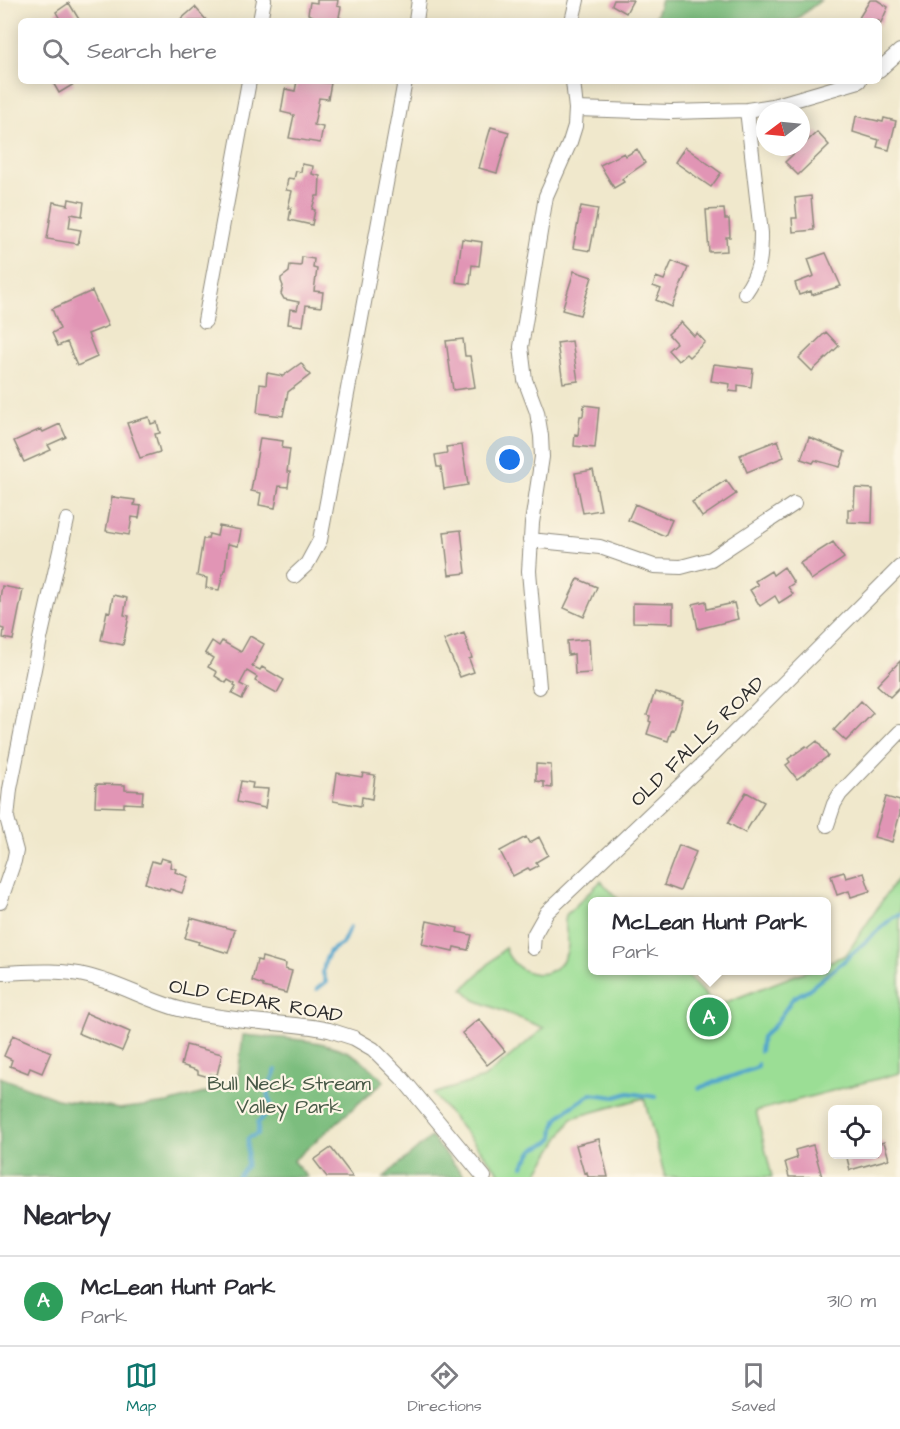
<!DOCTYPE html>
<html lang="en">
<head>
<meta charset="utf-8">
<style>
	body { margin:0; font-family:"Architects Daughter",sans-serif; background:#f2f2f3; color:#2b2b33 }
	.controls { position:absolute; right:18px; bottom:18px; display:grid; overflow:hidden; border-radius:9px; box-shadow:0 3px 15px #0003 }
	.controls button { width:54px; height:54px; display:grid; place-items:center; padding:0; border:0; border-bottom:2px solid #e1e1e2; background:#fff; color:#2b2b33; font:30px sans-serif }
	.compass { position:absolute; left:756px; top:102px; width:54px; height:54px; border-radius:50%; background:#fff; box-shadow:0 3px 15px #0003; rotate:254deg }
	.you { position:absolute; left:510px; top:460px; width:21px; height:21px; margin:-15px; border:4px solid #fff; border-radius:50%; background:#1a73e8; box-shadow:0 0 0 9px #1a73e833 }
	.badge { display:grid; place-items:center; width:39px; height:39px; border-radius:50%; background:#0f766e; color:#fff; font-size:20px; font-weight:700 }
	.pin { position:absolute; translate:-50% -50%; border:3px solid #fff; box-shadow:0 2px 6px #0006 }
	.popup { position:absolute; left:588px; top:897px; width:243px; height:78px; box-sizing:border-box; display:grid; place-content:center; border-radius:9px; background:#fff; filter:drop-shadow(0 2px 4px #0005); font-size:20px; white-space:nowrap; color:#7c7c81 }
	.popup b { font-size:22px; color:#2b2b33 }
	.popup::after { content:''; position:absolute; left:50%; top:100%; margin-left:-12px; border:12px solid transparent; border-top-color:#fff }
	.list { margin:0; padding:0; list-style:none }
	h2 { display:flex; justify-content:space-between; align-items:center; height:78px; margin:0; padding:0 24px; font-size:26px }
	h2 small { font-size:20px; font-weight:400; color:#7c7c81 }
	.list li { display:grid; grid-template-columns:39px 1fr auto; gap:18px; align-items:center; box-sizing:border-box; height:90px; padding:0 24px; border-top:2px solid #e1e1e2 }
	.list b { display:block; font-size:22px; white-space:nowrap }
	.list p { margin:0; font-size:20px; white-space:nowrap; color:#7c7c81 }
	.list em { font-size:20px; font-style:normal; color:#7c7c81 }
	.icon { flex:none; width:33px; height:33px; fill:none; stroke:currentColor; stroke-width:2; stroke-linecap:round; stroke-linejoin:round }
	.map { position:relative; flex:none; width:900px; height:1177px; overflow:hidden }
	.search { position:absolute; background:#fff; box-shadow:0 3px 15px #0003; left:18px; right:18px; top:18px; height:66px; display:flex; align-items:center; gap:15px; box-sizing:border-box; padding:0 21px; border-radius:9px; color:#7c7c81; font-size:22px }
	.sheet { height:168px; background:#fff }
	nav { display:flex; justify-content:space-around; align-items:center; box-sizing:border-box; height:84px; border-top:2px solid #e1e1e2; background:#fff; font-size:16px; color:#7c7c81 }
	nav a { display:grid; justify-items:center; gap:3px }
	nav .on { color:#0f766e }
	.map>svg:first-child { display:block }
	.green { fill:#9bde95; stroke:#638460; stroke-width:1.5 }
	.forest { fill:#7cbd7e; stroke:#547454; stroke-width:1.5 }
	.lines { fill:none; stroke-linecap:round; stroke-linejoin:round }
	.stream { stroke:#50a4cc; stroke-width:4 }
	.building { fill:#e195b5 }
	.minor-casing { stroke:#8e8a7c; stroke-width:16 }
	.minor { stroke:#fff; stroke-width:14 }
	.labels { text-anchor:middle; stroke-width:4.5; stroke-linejoin:round; paint-order:stroke }
	.street-label { font-size:20px; fill:#2b2b2b; stroke:#fcf5e5 }
	.park-label { font-size:20px; fill:#475846; stroke:#fcf5e5 }
</style>
</head>
<body>
<div class="map">
<svg width="900" height="1177" viewBox="0 0 900 1177">
	<rect width="100%" height="100%" fill="#fcf5e5"/>
	<filter id="ink" filterUnits="userSpaceOnUse"><feTurbulence type="fractalNoise" baseFrequency=".0167" numOctaves="2"/><feDisplacementMap in="SourceGraphic" scale="12" xChannelSelector="R" yChannelSelector="G"/><feConvolveMatrix kernelMatrix="1 2 1 2 8 2 1 2 1" color-interpolation-filters="sRGB"/></filter>
	<filter id="wash" filterUnits="userSpaceOnUse"><feTurbulence type="fractalNoise" baseFrequency=".008" numOctaves="4" result="noise"/><feDisplacementMap in="SourceGraphic" scale="24" xChannelSelector="R" yChannelSelector="G"/><feGaussianBlur stdDeviation="1.35" result="paint"/><feColorMatrix in="noise" values="0 0 0 0 0 0 0 0 0 0 0 0 0 0 0 0 0 1.4 0 .05"/><feComposite in="paint" operator="in"/></filter>
	<g filter="url(#wash)">
		<rect width="100%" height="100%" fill="#f0e8cc"/>
		<path class="green" d="M900,874V1073L756,1111L772,1177H665L644,1098L572,1118L535,1177H503L433,1094L484,1078L544,1028L475,1000L463,989L505,948C513,973 546,985 563,960C575,941 561,930 566,915L601,881L620,901L592,902V970L683,971L716,1006L806,971L826,970V963L846,955Z"/>
		<path class="forest" d="M661,0H821L794,21H654Z
			M243,1035C274,1038 320,1038 348,1052C362,1059 373,1070 384,1081L293,1161L307,1177H0V1077L57,1099L119,1109L168,1103L237,1084Z
			M431,1137L465,1177H384Z"/>
		<g class="lines">
			<path class="stream" d="M317,989L326,982L323,973L325,961L330,951L342,944L350,927
				M760,1051L762,1037L774,1026L793,998L809,989L844,961L893,917L900,915
				M699,1088L758,1067V1064
				M523,1166L533,1150L549,1142L554,1137C549,1116 576,1105 591,1094L615,1097L629,1093L656,1097
				M238,1177L247,1165L248,1138L258,1134V1122L272,1108L267,1091L276,1070"/>
		</g>
		<g id="blocks">
			<path class="building" d="M317,0H338L337,6L341,7L339,17L341,18L340,21H312L313,16L308,14L310,2L317,3Z
				M614,0H633L626,13L612,5Z
				M870,0H877L888,7L879,27V21H857Z
				M69,3L80,21H61L56,12Z
				M195,7L207,21H179Z
				M52,81H72L74,84L59,93Z
				M297,81L331,83L328,99L319,98L314,125L323,127L320,143L289,138L294,115L281,112L285,89L295,91Z
				M856,116L883,122L884,118L896,121L889,150L877,147L879,140L853,132Z
				M491,127L509,132L497,173L479,168Z
				M817,132L829,145L798,175L785,162Z
				M685,147L721,173L711,187L675,162Z
				M637,149L645,163L622,179L624,182L614,188L600,165L624,153L626,156Z
				M302,164L313,166L312,174L320,176L319,196H316L312,209L315,210L312,225L289,220L291,208H288L292,191L286,190L288,178L294,179L296,171L301,172Z
				M811,196L814,230L793,232L792,218H797L795,198Z
				M69,199L84,202L82,216L71,214L69,228L81,230L78,244L47,239L53,202L68,205Z
				M581,206L598,209L590,251L573,248Z
				M724,209L725,219H729L730,237H726L727,251L709,252L706,210Z
				M462,239L482,242L479,266L472,265L470,284L456,282Z
				M826,253L841,286L812,295L811,291L799,295L795,283L814,276L808,259Z
				M302,257L314,259L313,268L317,269L314,291L323,292L321,307L306,305L303,326L288,324L290,309L297,310L299,302L284,299L281,294L283,286L281,281V278L289,272L290,265L301,266Z
				M672,261L688,268L672,307L656,300L661,289L653,286L656,277L664,280Z
				M574,271L592,277L580,315L562,310Z
				M92,291L108,326L88,334L97,357L77,366L67,342L58,346L52,333L60,329L52,309Z
				M681,322L694,336L697,333L705,342L689,357L686,354L678,361L668,350L676,343L668,334Z
				M826,332L839,346L812,371L799,358Z
				M463,339L465,356H470L475,387L453,390L446,341Z
				M572,341L578,381L563,383L557,343Z
				M301,363L310,375L288,392L283,416L257,413L260,384L266,385L267,373L283,376Z
				M714,364L753,369L751,387L738,385V392L729,391L730,384L711,381Z
				M584,405L599,407L595,448L574,446L575,434L578,435L580,416H583Z
				M149,417L151,424L157,422L160,433L155,434L160,452L140,458L127,423Z
				M60,424L66,437L48,445L51,450L24,462L14,441L41,429L43,432Z
				M809,437L845,452L840,467L815,460L813,463L801,459Z
				M260,438L283,441L282,448L290,449L287,472H290L288,487L279,486L275,508L259,505L261,493L251,491Z
				M778,440L784,457L747,472L740,455Z
				M462,445L468,485L444,489L441,467H437L435,455L447,453L446,447Z
				M593,470L601,510L583,513L575,473Z
				M726,480L736,494L702,517L692,502Z
				M855,488L873,489L872,523L848,522V509H854Z
				M112,497L135,500L134,505L141,506L139,518L132,517L129,535L106,531Z
				M635,504L672,520L665,536L628,520Z
				M219,526L241,530L238,546L228,544L225,570H224L219,590L206,588L207,578L197,576L203,539H208L209,534L217,536Z
				M461,530L466,573L449,575L444,532Z
				M833,542L844,558L811,580L800,563Z
				M784,567L794,583L788,587L793,594L779,603L775,596L760,606L750,590L758,585L755,581L771,571L773,575Z
				M578,579L597,587L584,617L564,608Z
				M2,586L23,590L13,640L3,638L4,629L0,628V598Z
				M113,595L127,598L124,615L129,616L123,645L101,640L107,611L110,612Z
				M706,601L707,609L734,603L738,619L698,629L693,604Z
				M633,603L673,604V623L633,622Z
				M464,633L472,658L469,659L474,672L460,677L444,640Z
				M250,636L264,644L252,666L260,670L262,667L284,680L277,693L255,681L257,677L247,671L240,684L248,688L242,699L232,694L236,687L234,686L235,684L228,680L226,683L215,676L217,672L208,667L213,658L205,653L212,641L219,646L222,641L241,652Z
				M589,639L591,673L575,674L574,654L568,655L567,641Z
				M900,661V687L890,697L877,685Z
				M655,692L683,701L674,730L672,729L668,741L647,734L651,722L649,721L650,716L647,715Z
				M861,701L873,713L846,741L834,730Z
				M817,741L828,756L797,779L786,765L790,762L788,759L806,746L808,748Z
				M536,764L551,765L552,788L544,787V782L536,781Z
				M337,773L362,777L363,773L375,775L372,799L362,797L361,806L333,801Z
				M241,781L253,783L252,788L268,789L265,808L237,802Z
				M96,784L125,785V790L143,791L142,804L124,803V807L95,806Z
				M746,792L764,802L745,833L728,823Z
				M886,797L900,801V814L892,842L874,837Z
				M526,837L529,843L539,837L548,855L536,862L538,866L530,870L528,868L513,876L500,851Z
				M679,845L696,852L680,891L664,885Z
				M161,858L171,861L170,867L176,869L175,872L188,877L182,893L170,889L169,891L145,883L152,861L159,863Z
				M844,872L846,878L864,873L870,891L851,897L849,891L837,895L831,876Z
				M191,918L235,930L228,953L198,944L199,942L185,938Z
				M427,921L458,928L457,932L472,935L468,950L454,947L453,951L422,944Z
				M262,957L286,964L285,969L292,971L286,993L263,987V985L252,981L257,960L261,961Z
				M86,1013L130,1032L122,1051L78,1033Z
				M479,1019L505,1051L487,1065L462,1033Z
				M13,1035L51,1052L42,1073L30,1068L28,1073L10,1066L12,1060L4,1056Z
				M186,1045L222,1054L217,1075L210,1074L209,1077L198,1074V1071L193,1069L181,1065Z
				M599,1139L608,1177H588L587,1172L584,1173L576,1145Z
				M884,1142L889,1159L850,1170L846,1154H878V1144Z
				M813,1145L822,1177H789L785,1162L797,1158L795,1150Z
				M331,1148L353,1177H327L314,1160Z"/>
		</g>
	</g>
	<g filter="url(#ink)">
		<use href="#blocks" fill-opacity="0" stroke="#8e8a7c" stroke-width="1.5"/>
		<g class="lines">
			<defs>
				<path id="minor" d="M260,21L264,0
					M416,21L419,0
					M572,21L577,0
					M879,70L900,51
					M576,109L671,112L747,110L773,106L859,81
					M745,293C760,272 761,258 761,233L747,110
					M205,321L249,81
					M530,540L600,547L654,566L681,567L711,559L794,504
					M294,576L307,564L320,540L405,81
					M539,687L529,571L532,523L542,457L541,436L537,412L525,380L521,347L546,196L570,142L575,126L576,109L573,81
					M827,825L834,804L840,794L900,732
					M0,902L14,861L16,851L7,818L10,789L40,639L67,520
					M533,948L534,935L547,912L704,763L900,567
					M0,973C28,972 60,969 88,976C121,984 150,1002 183,1010C225,1020 269,1022 312,1027L329,1030L354,1038L373,1049L402,1078L484,1177"/>
			</defs>
			<use href="#minor" class="minor-casing"/>
			<use href="#minor" class="minor"/>
		</g>
	</g>
	<g class="labels">
		<g class="street-label">
			<text transform="translate(697 741) rotate(-44)" y="7">OLD FALLS ROAD</text>
			<text transform="translate(256 1000) rotate(10)" y="7">OLD CEDAR ROAD</text>
		</g>
		<g class="park-label">
			<text x="289" y="1090">Bull Neck Stream<tspan x="289" dy="23">Valley Park</tspan></text>
		</g>
	</g>
</svg>
<div class="controls">
<button><svg class="icon" aria-label="locate" viewBox="0 0 24 24"><circle cx="12" cy="12" r="6"/><path d="M12 2v4M12 18v4M2 12h4M18 12h4"/></svg></button>
</div>
<svg class="compass" viewBox="-18 -18 36 36"><path d="M0-13l5 13h-10z" fill="#e53935"/><path d="M0 13l5-13h-10z" fill="#7c7c81"/></svg>
<div class="you"></div>
<div class="pin badge" style="left:709px;top:1017px;background:#2e9e5b">A</div>
<div class="popup"><b>McLean Hunt Park</b>Park</div>
<div class="search"><svg class="icon" aria-label="search" viewBox="0 0 24 24"><circle cx="10" cy="10" r="6"/><path d="M15 15l6 6"/></svg>Search here</div>
</div>
<section class="sheet">
<h2>Nearby<small></small></h2>
<ul class="list">
<li><span class="badge" style="background:#2e9e5b">A</span><div><b>McLean Hunt Park</b><p>Park</p></div><em>310 m</em></li>
</ul>
</section>
<nav>
<a class="on"><svg class="icon" aria-label="map" viewBox="0 0 24 24"><path d="M3 6l6-2 6 2 6-2v14l-6 2-6-2-6 2zM9 4v14M15 6v14"/></svg>Map</a>
<a><svg class="icon" aria-label="directions" viewBox="0 0 24 24"><path d="M12 3l9 9-9 9-9-9zM9 14v-3h6M13 9l2 2-2 2"/></svg>Directions</a>
<a><svg class="icon" aria-label="saved" viewBox="0 0 24 24"><path d="M7 4h10v16l-5-4-5 4z"/></svg>Saved</a>
</nav>
</body>
</html>
